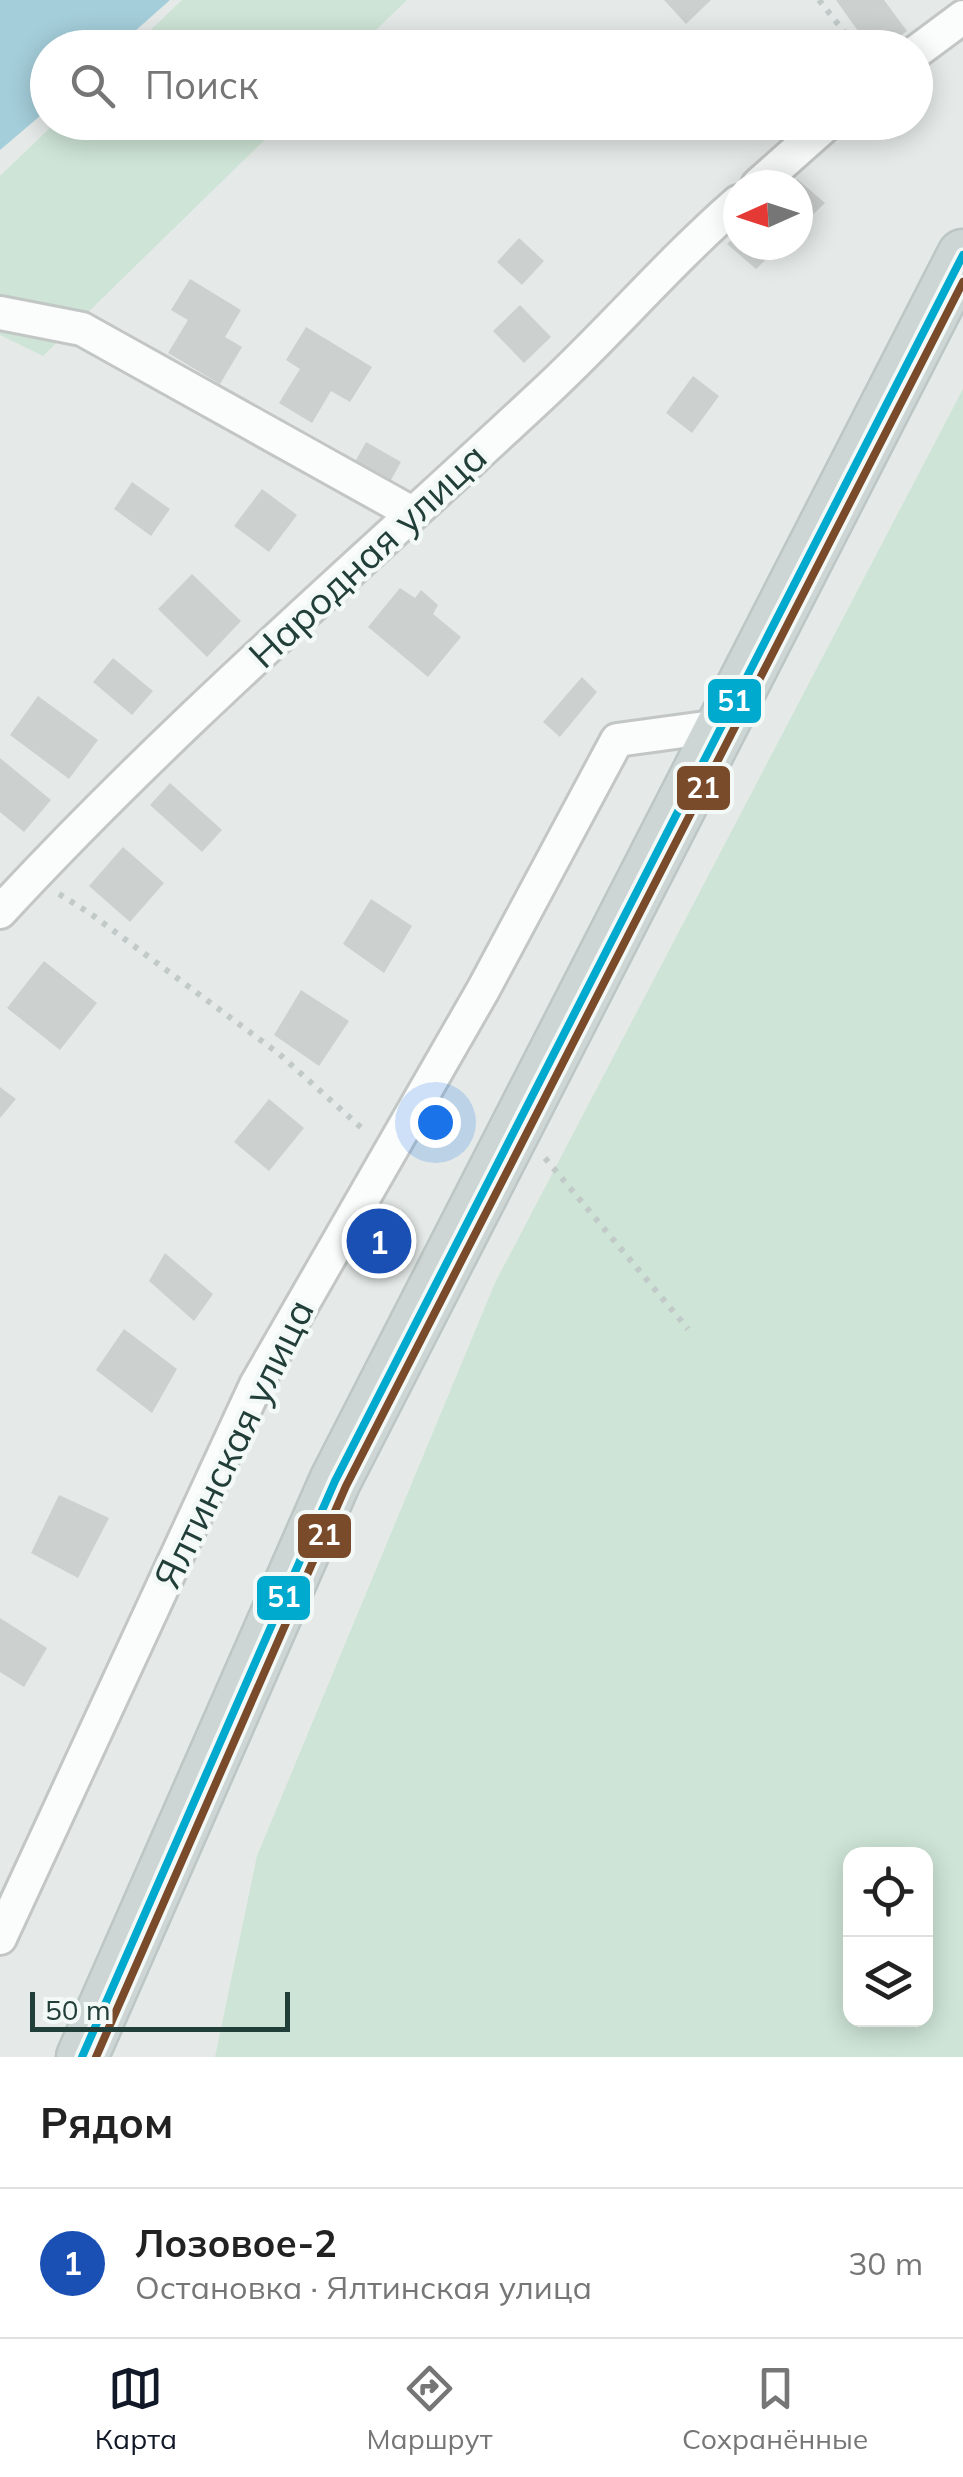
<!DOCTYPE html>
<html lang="ru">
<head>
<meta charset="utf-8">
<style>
	body { margin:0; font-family:Mulish,sans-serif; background:#f2f2f2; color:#222 }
	.controls { position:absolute; right:30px; bottom:30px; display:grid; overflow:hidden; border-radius:20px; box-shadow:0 5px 25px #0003 }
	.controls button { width:90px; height:90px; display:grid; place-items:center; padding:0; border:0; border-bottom:2px solid #e0e0e0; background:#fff; color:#222; font:50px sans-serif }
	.compass { position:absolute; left:723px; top:170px; width:90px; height:90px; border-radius:50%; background:#fff; box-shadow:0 5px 25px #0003; rotate:267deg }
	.scale { position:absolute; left:30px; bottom:25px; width:260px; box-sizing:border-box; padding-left:10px; border:5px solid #213e39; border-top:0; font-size:28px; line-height:35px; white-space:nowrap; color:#213e39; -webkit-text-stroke:8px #f3f9f6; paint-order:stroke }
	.you { position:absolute; left:435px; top:1122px; width:35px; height:35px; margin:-25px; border:8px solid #fff; border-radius:50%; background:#1a73e8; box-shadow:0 0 0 15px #1a73e833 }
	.badge { display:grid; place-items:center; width:65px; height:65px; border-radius:50%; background:#111827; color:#fff; font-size:32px; font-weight:700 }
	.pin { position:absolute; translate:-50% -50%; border:5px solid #fff; box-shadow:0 2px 10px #0006 }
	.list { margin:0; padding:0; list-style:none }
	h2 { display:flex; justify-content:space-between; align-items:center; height:130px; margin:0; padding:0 40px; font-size:42px }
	h2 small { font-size:32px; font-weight:400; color:#767676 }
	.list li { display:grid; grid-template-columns:65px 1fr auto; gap:30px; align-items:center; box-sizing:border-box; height:150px; padding:0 40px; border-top:2px solid #e0e0e0 }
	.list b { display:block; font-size:38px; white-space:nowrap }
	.list p { margin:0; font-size:32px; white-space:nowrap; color:#767676 }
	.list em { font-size:32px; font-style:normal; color:#767676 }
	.icon { flex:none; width:55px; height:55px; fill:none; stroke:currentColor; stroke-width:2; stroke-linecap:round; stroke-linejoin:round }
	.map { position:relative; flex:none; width:963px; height:2057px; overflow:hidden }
	.search { position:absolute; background:#fff; box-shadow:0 5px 25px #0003; left:30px; right:30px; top:30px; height:110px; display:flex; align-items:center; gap:25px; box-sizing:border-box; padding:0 35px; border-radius:55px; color:#767676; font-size:38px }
	.sheet { height:280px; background:#fff }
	nav { display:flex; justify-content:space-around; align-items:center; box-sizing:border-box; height:140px; border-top:2px solid #e0e0e0; background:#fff; font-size:28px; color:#767676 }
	nav a { display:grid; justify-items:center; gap:5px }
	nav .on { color:#111827 }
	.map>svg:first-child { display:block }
	.green { fill:#cde4d6; fill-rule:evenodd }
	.water { fill:#a4ceda }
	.building { fill:#ccd1cf }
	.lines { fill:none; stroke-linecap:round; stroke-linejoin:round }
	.minor-casing { stroke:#c2c7c5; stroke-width:38 }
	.primary-casing { stroke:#bcc6c4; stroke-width:55 }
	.path { stroke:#c1cac8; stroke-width:6; stroke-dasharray:5 8; stroke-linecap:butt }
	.minor { stroke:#fbfcfc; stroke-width:32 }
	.primary { stroke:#cdd6d4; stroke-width:50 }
	.bus-1-casing { stroke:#f3f9f6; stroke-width:15 }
	.bus-2-casing { stroke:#f3f9f6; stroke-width:15 }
	.bus-1 { stroke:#00a9ce; stroke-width:8 }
	.bus-2 { stroke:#7a4b2a; stroke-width:8 }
	.labels { text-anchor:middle; stroke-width:9; stroke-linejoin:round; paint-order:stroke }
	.street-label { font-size:38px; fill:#213e39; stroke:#f3f9f6 }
	.line-badge { stroke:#f3f9f6; stroke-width:4 }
	.badge-label { font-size:28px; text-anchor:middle; font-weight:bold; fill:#fff }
</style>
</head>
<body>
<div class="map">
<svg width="963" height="2057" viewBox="0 0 963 2057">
	<rect width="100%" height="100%" fill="#e5eae8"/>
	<path class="green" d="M182,0H407L358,47H133Z
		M55,123H282L43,356L0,335V176Z
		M963,389V2057H215L257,1856L495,1283ZM926,1854V2020H850V1854Z"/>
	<path class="water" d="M0,0H170L117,47L48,48L47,110L0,150Z"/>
	<path class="building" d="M664,0H711L686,24Z
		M836,0H884L907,31L884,48H870Z
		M764,122H803L783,142Z
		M797,179L825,203L798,229V185H790Z
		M738,234V245H781L756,269L727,244Z
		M519,238L544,261L522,285L497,262Z
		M190,279L241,310L225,337L242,347L220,384L168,353L188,320L171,310Z
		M520,305L551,337L524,363L493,331Z
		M306,327L372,367L350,402L331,391L312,423L279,403L300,369L286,360Z
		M693,376L719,396L692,433L666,413Z
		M366,442L401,462L386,489L351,469Z
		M132,482L170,509L151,536L114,509Z
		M262,489L297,515L269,552L234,526Z
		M192,574L241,621L207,657L158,609Z
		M400,588L415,598L421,590L438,605L433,614L461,637L428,677L368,627Z
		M113,658L153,691L132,715L93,682Z
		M582,677L597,692L560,737L543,722Z
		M38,696L98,740L69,779L10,735Z
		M0,758L51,800L24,832L0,812Z
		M170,783L222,830L202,852L150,805Z
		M123,847L164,883L130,922L89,886Z
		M371,899L412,926L384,973L343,944Z
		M44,961L97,1003L60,1050L7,1008Z
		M301,990L349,1021L319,1066L274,1035Z
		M0,1087L16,1099L0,1118Z
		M269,1099L304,1128L269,1171L234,1142Z
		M165,1253L213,1294L194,1321L149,1281Z
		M124,1329L177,1369L152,1413L96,1370Z
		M59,1495L109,1518L78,1578L31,1553Z
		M0,1618L47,1648L24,1687L0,1672Z"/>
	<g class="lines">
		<defs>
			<path id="minor" d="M916,52L963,17
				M758,185L829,122
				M0,313L82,329L412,513
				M0,912C170,728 361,564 543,394C610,332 669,262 738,202
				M0,1938L256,1385L483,990L617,740L720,726"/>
			<path id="primary" d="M82,2057L335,1481L963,255"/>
		</defs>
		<use href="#minor" class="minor-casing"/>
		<use href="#primary" class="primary-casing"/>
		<path class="path" d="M819,0L857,48
			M59,894L91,914L278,1053L365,1131
			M545,1158L688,1329"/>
		<use href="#minor" class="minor"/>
		<use href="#primary" class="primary"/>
		<defs>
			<path id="bus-1" d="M82,2057L335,1481L963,255"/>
			<path id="bus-2" d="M96,2057L346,1486L963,282"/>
		</defs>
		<use href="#bus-1" class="bus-1-casing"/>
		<use href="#bus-2" class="bus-2-casing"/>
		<use href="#bus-1" class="bus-1"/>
		<use href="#bus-2" class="bus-2"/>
	</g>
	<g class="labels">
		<g class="street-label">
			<text transform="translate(368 556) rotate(-43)" y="13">Народная улица</text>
			<text transform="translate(234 1444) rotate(-64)" y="13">Ялтинская улица</text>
		</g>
	</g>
	<g class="line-badge">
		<rect x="706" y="677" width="57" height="48" rx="10" fill="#00a9ce"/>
		<rect x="675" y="764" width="57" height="48" rx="10" fill="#7a4b2a"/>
		<rect x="296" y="1512" width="57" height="48" rx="10" fill="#7a4b2a"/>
		<rect x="255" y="1574" width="57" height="48" rx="10" fill="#00a9ce"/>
	</g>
	<g class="badge-label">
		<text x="734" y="711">51</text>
		<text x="703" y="798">21</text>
		<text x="324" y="1545">21</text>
		<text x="284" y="1607">51</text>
	</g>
</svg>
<div class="controls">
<button><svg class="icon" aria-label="locate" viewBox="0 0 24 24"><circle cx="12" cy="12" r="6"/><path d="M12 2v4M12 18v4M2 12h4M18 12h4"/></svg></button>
<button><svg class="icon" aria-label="layers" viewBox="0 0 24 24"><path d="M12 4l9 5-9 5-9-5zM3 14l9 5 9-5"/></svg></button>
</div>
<svg class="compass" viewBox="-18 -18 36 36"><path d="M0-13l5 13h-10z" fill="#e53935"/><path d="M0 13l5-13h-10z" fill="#767676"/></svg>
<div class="scale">50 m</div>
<div class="you"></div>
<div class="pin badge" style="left:379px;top:1241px;background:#1a4fb4">1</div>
<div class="search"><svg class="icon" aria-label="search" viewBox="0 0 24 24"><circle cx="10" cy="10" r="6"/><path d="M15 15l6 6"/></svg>Поиск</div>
</div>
<section class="sheet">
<h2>Рядом<small></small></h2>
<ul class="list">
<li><span class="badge" style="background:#1a4fb4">1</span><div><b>Лозовое-2</b><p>Остановка · Ялтинская улица</p></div><em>30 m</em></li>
</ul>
</section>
<nav>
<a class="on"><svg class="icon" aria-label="map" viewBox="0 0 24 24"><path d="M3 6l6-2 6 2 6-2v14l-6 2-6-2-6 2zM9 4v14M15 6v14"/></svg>Карта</a>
<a><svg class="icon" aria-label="directions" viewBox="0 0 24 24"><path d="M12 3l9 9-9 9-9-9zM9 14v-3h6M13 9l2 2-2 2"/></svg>Маршрут</a>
<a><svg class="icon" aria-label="saved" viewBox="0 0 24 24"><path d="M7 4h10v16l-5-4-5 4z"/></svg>Сохранённые</a>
</nav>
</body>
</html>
